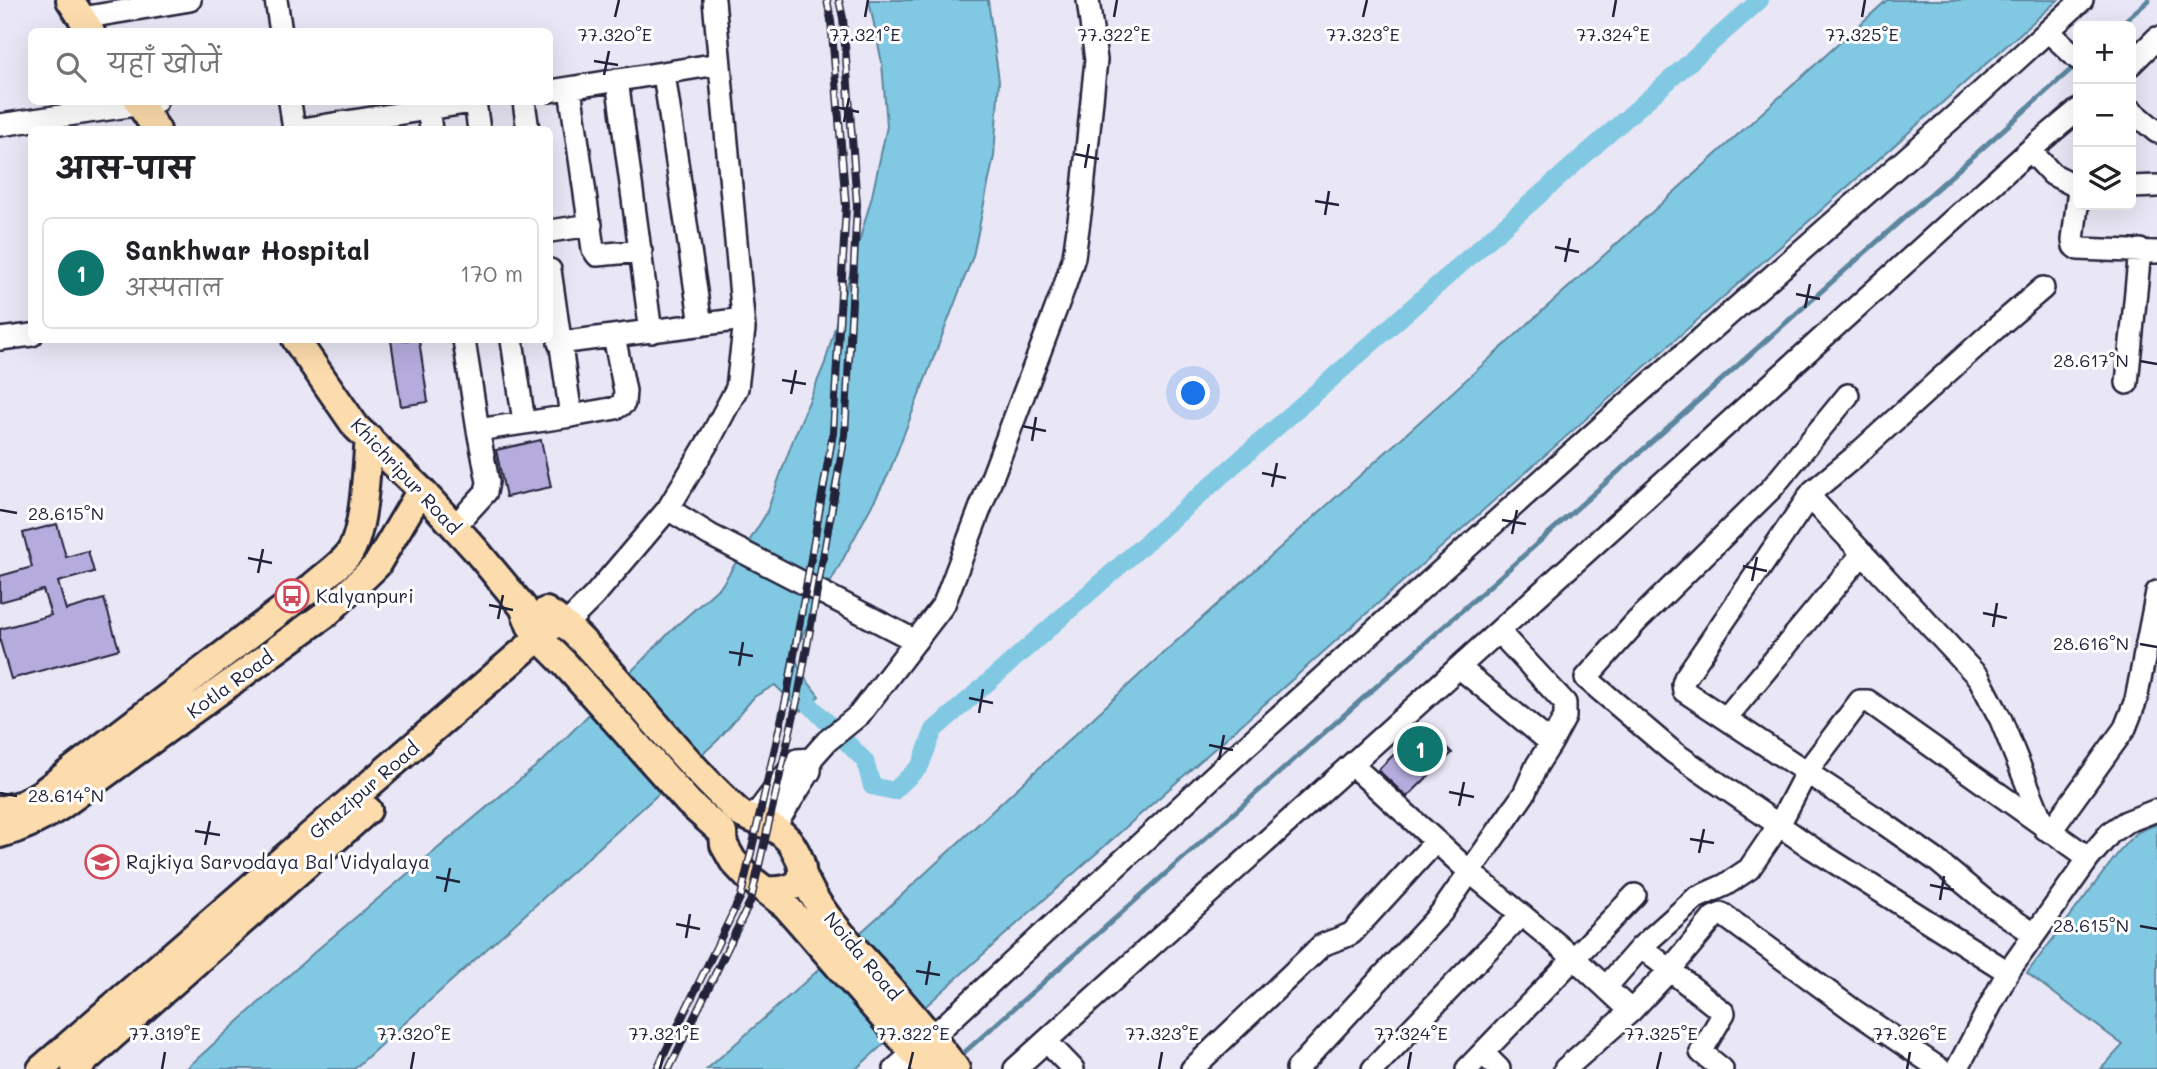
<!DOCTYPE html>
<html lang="hi">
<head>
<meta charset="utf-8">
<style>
	body { margin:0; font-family:Mali,"Playpen Sans Deva",sans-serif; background:#f6f6f6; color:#202124 }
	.controls { position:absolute; right:21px; top:21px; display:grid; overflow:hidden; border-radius:10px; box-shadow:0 7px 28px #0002 }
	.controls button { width:63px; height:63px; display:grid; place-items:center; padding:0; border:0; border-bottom:2px solid #e0e0e0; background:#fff; color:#202124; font:35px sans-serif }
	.you { position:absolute; left:1194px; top:394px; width:24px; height:24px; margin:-18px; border:5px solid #fff; border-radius:50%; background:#1a73e8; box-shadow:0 0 0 10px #1a73e833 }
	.badge { display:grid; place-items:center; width:46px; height:46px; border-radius:50%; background:#0f766e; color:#fff; font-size:23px; font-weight:700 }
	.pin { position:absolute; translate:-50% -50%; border:4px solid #fff; box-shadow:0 2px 7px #0006 }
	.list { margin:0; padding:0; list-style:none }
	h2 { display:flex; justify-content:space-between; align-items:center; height:91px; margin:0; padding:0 28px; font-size:30px }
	h2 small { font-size:23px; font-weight:400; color:#757577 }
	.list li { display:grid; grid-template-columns:46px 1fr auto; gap:21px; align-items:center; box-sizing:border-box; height:112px; margin:0 14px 14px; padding:0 14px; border:2px solid #e0e0e0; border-radius:10px }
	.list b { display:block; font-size:26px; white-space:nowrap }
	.list p { margin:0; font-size:23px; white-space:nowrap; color:#757577 }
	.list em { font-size:23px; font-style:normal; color:#757577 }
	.icon { flex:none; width:38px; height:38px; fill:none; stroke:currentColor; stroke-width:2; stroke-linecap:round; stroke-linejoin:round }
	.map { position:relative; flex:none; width:2157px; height:1069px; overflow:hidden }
	.search { position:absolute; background:#fff; box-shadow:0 7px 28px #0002; left:28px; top:28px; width:525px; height:77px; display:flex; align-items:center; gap:18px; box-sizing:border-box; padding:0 24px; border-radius:10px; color:#757577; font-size:26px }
	.panel { position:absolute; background:#fff; box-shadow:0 7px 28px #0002; left:28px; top:126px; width:525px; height:217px; border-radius:10px }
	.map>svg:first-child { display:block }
	.water { fill:#81c9e2; stroke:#5b869f; stroke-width:2 }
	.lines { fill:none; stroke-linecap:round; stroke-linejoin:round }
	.stream { stroke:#5b869f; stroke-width:5 }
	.canal { stroke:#81c9e2; stroke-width:18 }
	.building { fill:#b5acdd; stroke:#22223b; stroke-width:2 }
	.minor-casing { stroke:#22223b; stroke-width:26 }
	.major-casing { stroke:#22223b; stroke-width:32 }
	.minor { stroke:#fff; stroke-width:21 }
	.major { stroke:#fcdcac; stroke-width:26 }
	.rail-casing { stroke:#22223b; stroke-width:8 }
	.rail { stroke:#fff; stroke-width:5; stroke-dasharray:16; stroke-linecap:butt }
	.ticks { fill:none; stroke:#22223b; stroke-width:2.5 }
	.labels { text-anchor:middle; stroke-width:6; stroke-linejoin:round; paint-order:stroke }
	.street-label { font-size:19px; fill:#22223b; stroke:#fff }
	.poi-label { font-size:19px; fill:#22223b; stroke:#fff; text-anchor:start }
	.ticks-label { font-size:18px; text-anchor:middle; fill:#22223b; stroke:#fff; stroke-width:6; stroke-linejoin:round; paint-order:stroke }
</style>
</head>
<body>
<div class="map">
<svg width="2157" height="1069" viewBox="0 0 2157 1069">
	<rect width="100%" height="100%" fill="#e9e6f5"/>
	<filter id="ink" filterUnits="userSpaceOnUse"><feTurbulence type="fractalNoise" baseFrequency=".0143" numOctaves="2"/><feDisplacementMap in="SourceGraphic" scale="14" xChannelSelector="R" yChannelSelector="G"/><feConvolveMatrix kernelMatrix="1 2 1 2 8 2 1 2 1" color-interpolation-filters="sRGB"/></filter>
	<g filter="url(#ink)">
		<path class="water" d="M869,0H988L999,81L994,156L973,256L888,475L804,632L795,656L801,673L819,696L801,711L775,685L754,697L718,740L354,1069H186L318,949L548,756L676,626L722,585L766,514L793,440L825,363L872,196L887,126L882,63Z
			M1887,0H2058L1019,922L856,1069H707L878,917L1161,655Z
			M2157,824V1069H2101L2123,1045L2027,973L2126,843L2138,832Z"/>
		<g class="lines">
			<path class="stream" d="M2119,26L2149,0
				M958,1058L2076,65"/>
			<path class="canal" d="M809,704L865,761L872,786L894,791L920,766L934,730L1760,0"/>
		</g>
		<path class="building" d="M391,340H419L428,402L401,406Z
			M541,440L551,487L506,497L496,450Z
			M57,524L66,557L88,551L94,572L58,582L66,610L104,599L119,649L11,679L0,641V629L51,615L43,590L0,602V576L32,567L23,533Z
			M1424,725L1452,753L1407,797L1378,770Z"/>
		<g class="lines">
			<defs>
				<path id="minor" d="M276,0L281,32
					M82,18L190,0
					M2048,31L2078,59
					M2131,64L2157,38
					M664,74L701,325
					M617,80L651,332
					M570,89L593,249L597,255L641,251
					M550,91L718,64
					M290,102L294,130
					M475,102L479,130
					M524,102L528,130
					M428,107L431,130
					M2131,110L2157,132
					M0,125L156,102
					M296,130L472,102
					M2030,150L2052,174L2078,187
					M2131,187L2157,186
					M2078,197L2073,240L2074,246L2078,249L2157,252
					M550,231L591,225
					M550,270L571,416
					M0,339L32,335
					M512,340L524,422
					M559,343L743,319
					M2127,383L2140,250
					M1848,395L1772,488L1636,622L1586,678L1673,752L1812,848L2008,972
					M478,430L571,416L616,408L624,403L625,391L614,336
					M1809,496L1979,678L2001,720L2045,829
					M668,509L710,535L916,641
					M454,527L486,492L488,482L478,430L464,340
					M565,625L594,596L668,509L711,437L737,388L744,329L714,0
					M1499,632L1565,703V717L1551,743
					M1726,718L1863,553
					M1352,765L1471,873L1574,958L1631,1011
					M753,818L797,760L811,759
					M774,827L810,771L811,759L827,741L859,715L944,604L1065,285L1074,257L1082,199L1096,60L1088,0
					M2050,832L2125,728L2136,700L2157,592
					M2034,934L1988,903L1936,860L1879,820L1684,691L1683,684L1685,678L1813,491L1853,458L1995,329L2043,288
					M1641,947L1724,1013L1701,1052L1722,1069
					M1606,987L1641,947L1696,898L1725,885L1749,869L1779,825L1807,771L1860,701H1868L2089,858
					M1046,1041L1073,1069
					M1483,1053L1499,1069
					M895,1069L932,1037L1244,748L1620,410L1957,114L2082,0
					M1015,1069L2030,150L2078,110
					M1192,1069L1321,946C1331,940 1342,939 1352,933L1436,841
					M1297,1069L1441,913L1524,794L1537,765L1551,743L1460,668
					M1373,1069L1521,915
					M1467,1069L1635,895
					M1565,1069L1631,1011L1669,971L1714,917L1722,914L1853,1010L1940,1069
					M1957,1069L2008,972L2089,858L2111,832L2126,822L2157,810"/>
				<path id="major" d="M70,0L91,32
					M138,102L157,130
					M296,340L356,427L421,490L474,548L523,607L530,625L539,638L565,664L689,803L723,833L724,845L733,861L748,877L786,906L928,1069
					M546,611C574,628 594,654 616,678C650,716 682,757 719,793C727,800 734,810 743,815C763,824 784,828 795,850C812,880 797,892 766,890
					M0,810L23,804L42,793L312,587C323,577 338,567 348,555C365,534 366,467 369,438
					M0,834C23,828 41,819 61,806L327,613L376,566L421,490
					M802,872C815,909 846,939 872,968C901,1001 930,1034 956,1069
					M41,1069L559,620
					M75,1069L368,810"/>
			</defs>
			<use href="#minor" class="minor-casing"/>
			<use href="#major" class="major-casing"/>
			<use href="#minor" class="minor"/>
			<use href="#major" class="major"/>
			<defs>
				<path id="rail" d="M657,1069L741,896L787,695L833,433L846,206L831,20L827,0
					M669,1069L751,900L798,697L845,435L857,205L843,18L839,0"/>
			</defs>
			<use href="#rail" class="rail-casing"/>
			<use href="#rail" class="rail"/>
		</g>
	</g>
	<path class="ticks" d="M615,17L619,0M865,17L868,0M1114,17L1117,0M1363,17L1367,0M1613,17L1616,0M1862,17L1865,0M594,61L618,65M604,75L609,51M835,107L859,112M844,122L849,98M1075,154L1099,159M1085,168L1089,144M1315,201L1339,205M1325,215L1329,191M1555,247L1579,252M1565,262L1570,238M1796,294L1820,299M1805,308L1810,284M2140,361L2157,364M782,380L806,384M791,394L796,370M1022,426L1046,431M1032,441L1036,417M1262,473L1286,478M1272,487L1277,463M0,510L17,513M1502,520L1526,524M1512,534L1517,510M248,558L272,563M1743,566L1767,571M258,573L263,549M1752,581L1757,557M489,605L513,610M1983,613L2007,618M498,619L503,595M1993,627L1997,603M2140,644L2157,647M729,652L753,656M739,666L743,642M969,698L993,703M979,713L983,689M1209,745L1233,750M1219,760L1224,735M1449,792L1474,797M0,793L17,796M1459,806L1464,782M195,831L220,835M1690,839L1714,843M205,845L210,821M1699,853L1704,829M436,877L460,882M1930,885L1954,890M445,892L450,868M1940,900L1944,876M676,924L700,929M2140,926L2157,929M686,938L690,914M916,971L940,975M926,985L930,961M162,1069L165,1052M411,1069L414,1052M660,1069L664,1052M909,1069L913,1052M1159,1069L1162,1052M1408,1069L1411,1052M1657,1069L1661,1052M1907,1069L1910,1052"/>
	<defs>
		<symbol id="bus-ring" viewBox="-11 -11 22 22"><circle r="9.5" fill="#fff" stroke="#d1495b" stroke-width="1.5"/><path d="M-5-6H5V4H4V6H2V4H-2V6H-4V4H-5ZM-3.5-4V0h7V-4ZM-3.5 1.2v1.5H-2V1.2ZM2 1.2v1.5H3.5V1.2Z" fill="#d1495b"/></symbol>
		<symbol id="school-ring" viewBox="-11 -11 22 22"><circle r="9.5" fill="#fff" stroke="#d1495b" stroke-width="1.5"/><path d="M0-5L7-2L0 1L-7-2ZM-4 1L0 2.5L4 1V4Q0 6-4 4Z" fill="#d1495b"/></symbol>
	</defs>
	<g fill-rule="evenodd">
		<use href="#bus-ring" x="273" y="577" width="38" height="38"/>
		<use href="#school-ring" x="83" y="843" width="38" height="38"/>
	</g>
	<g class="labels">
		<g class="street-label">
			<text transform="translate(406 476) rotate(47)" y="7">Khichripur Road</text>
			<text transform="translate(230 684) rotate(-36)" y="7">Kotla Road</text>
			<text transform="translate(364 790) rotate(-41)" y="7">Ghazipur Road</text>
			<text transform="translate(863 956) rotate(50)" y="7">Noida Road</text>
		</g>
		<g class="poi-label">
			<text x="316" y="603">Kalyanpuri</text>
			<text x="126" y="869">Rajkiya Sarvodaya Bal Vidyalaya</text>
		</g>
	</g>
	<g class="ticks-label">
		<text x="615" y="41">77.320°E</text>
		<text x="865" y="41">77.321°E</text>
		<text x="1114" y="41">77.322°E</text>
		<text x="1363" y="41">77.323°E</text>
		<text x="1613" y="41">77.324°E</text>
		<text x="1862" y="41">77.325°E</text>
		<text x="2091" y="367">28.617°N</text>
		<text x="66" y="520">28.615°N</text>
		<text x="2091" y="650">28.616°N</text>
		<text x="66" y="802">28.614°N</text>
		<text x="2091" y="932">28.615°N</text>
		<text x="165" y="1040">77.319°E</text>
		<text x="414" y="1040">77.320°E</text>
		<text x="664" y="1040">77.321°E</text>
		<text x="913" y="1040">77.322°E</text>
		<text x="1162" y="1040">77.323°E</text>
		<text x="1411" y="1040">77.324°E</text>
		<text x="1661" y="1040">77.325°E</text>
		<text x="1910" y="1040">77.326°E</text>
	</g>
</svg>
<div class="controls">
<button>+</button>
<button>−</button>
<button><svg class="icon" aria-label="layers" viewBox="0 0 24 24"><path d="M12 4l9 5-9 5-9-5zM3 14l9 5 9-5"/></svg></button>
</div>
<div class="you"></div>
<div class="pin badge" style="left:1420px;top:749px">1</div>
<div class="search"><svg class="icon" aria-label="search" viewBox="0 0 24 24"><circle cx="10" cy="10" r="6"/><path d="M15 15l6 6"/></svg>यहाँ खोजें</div>
<section class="panel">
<h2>आस-पास<small></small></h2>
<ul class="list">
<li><span class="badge">1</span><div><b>Sankhwar Hospital</b><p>अस्पताल</p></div><em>170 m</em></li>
</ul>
</section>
</div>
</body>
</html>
